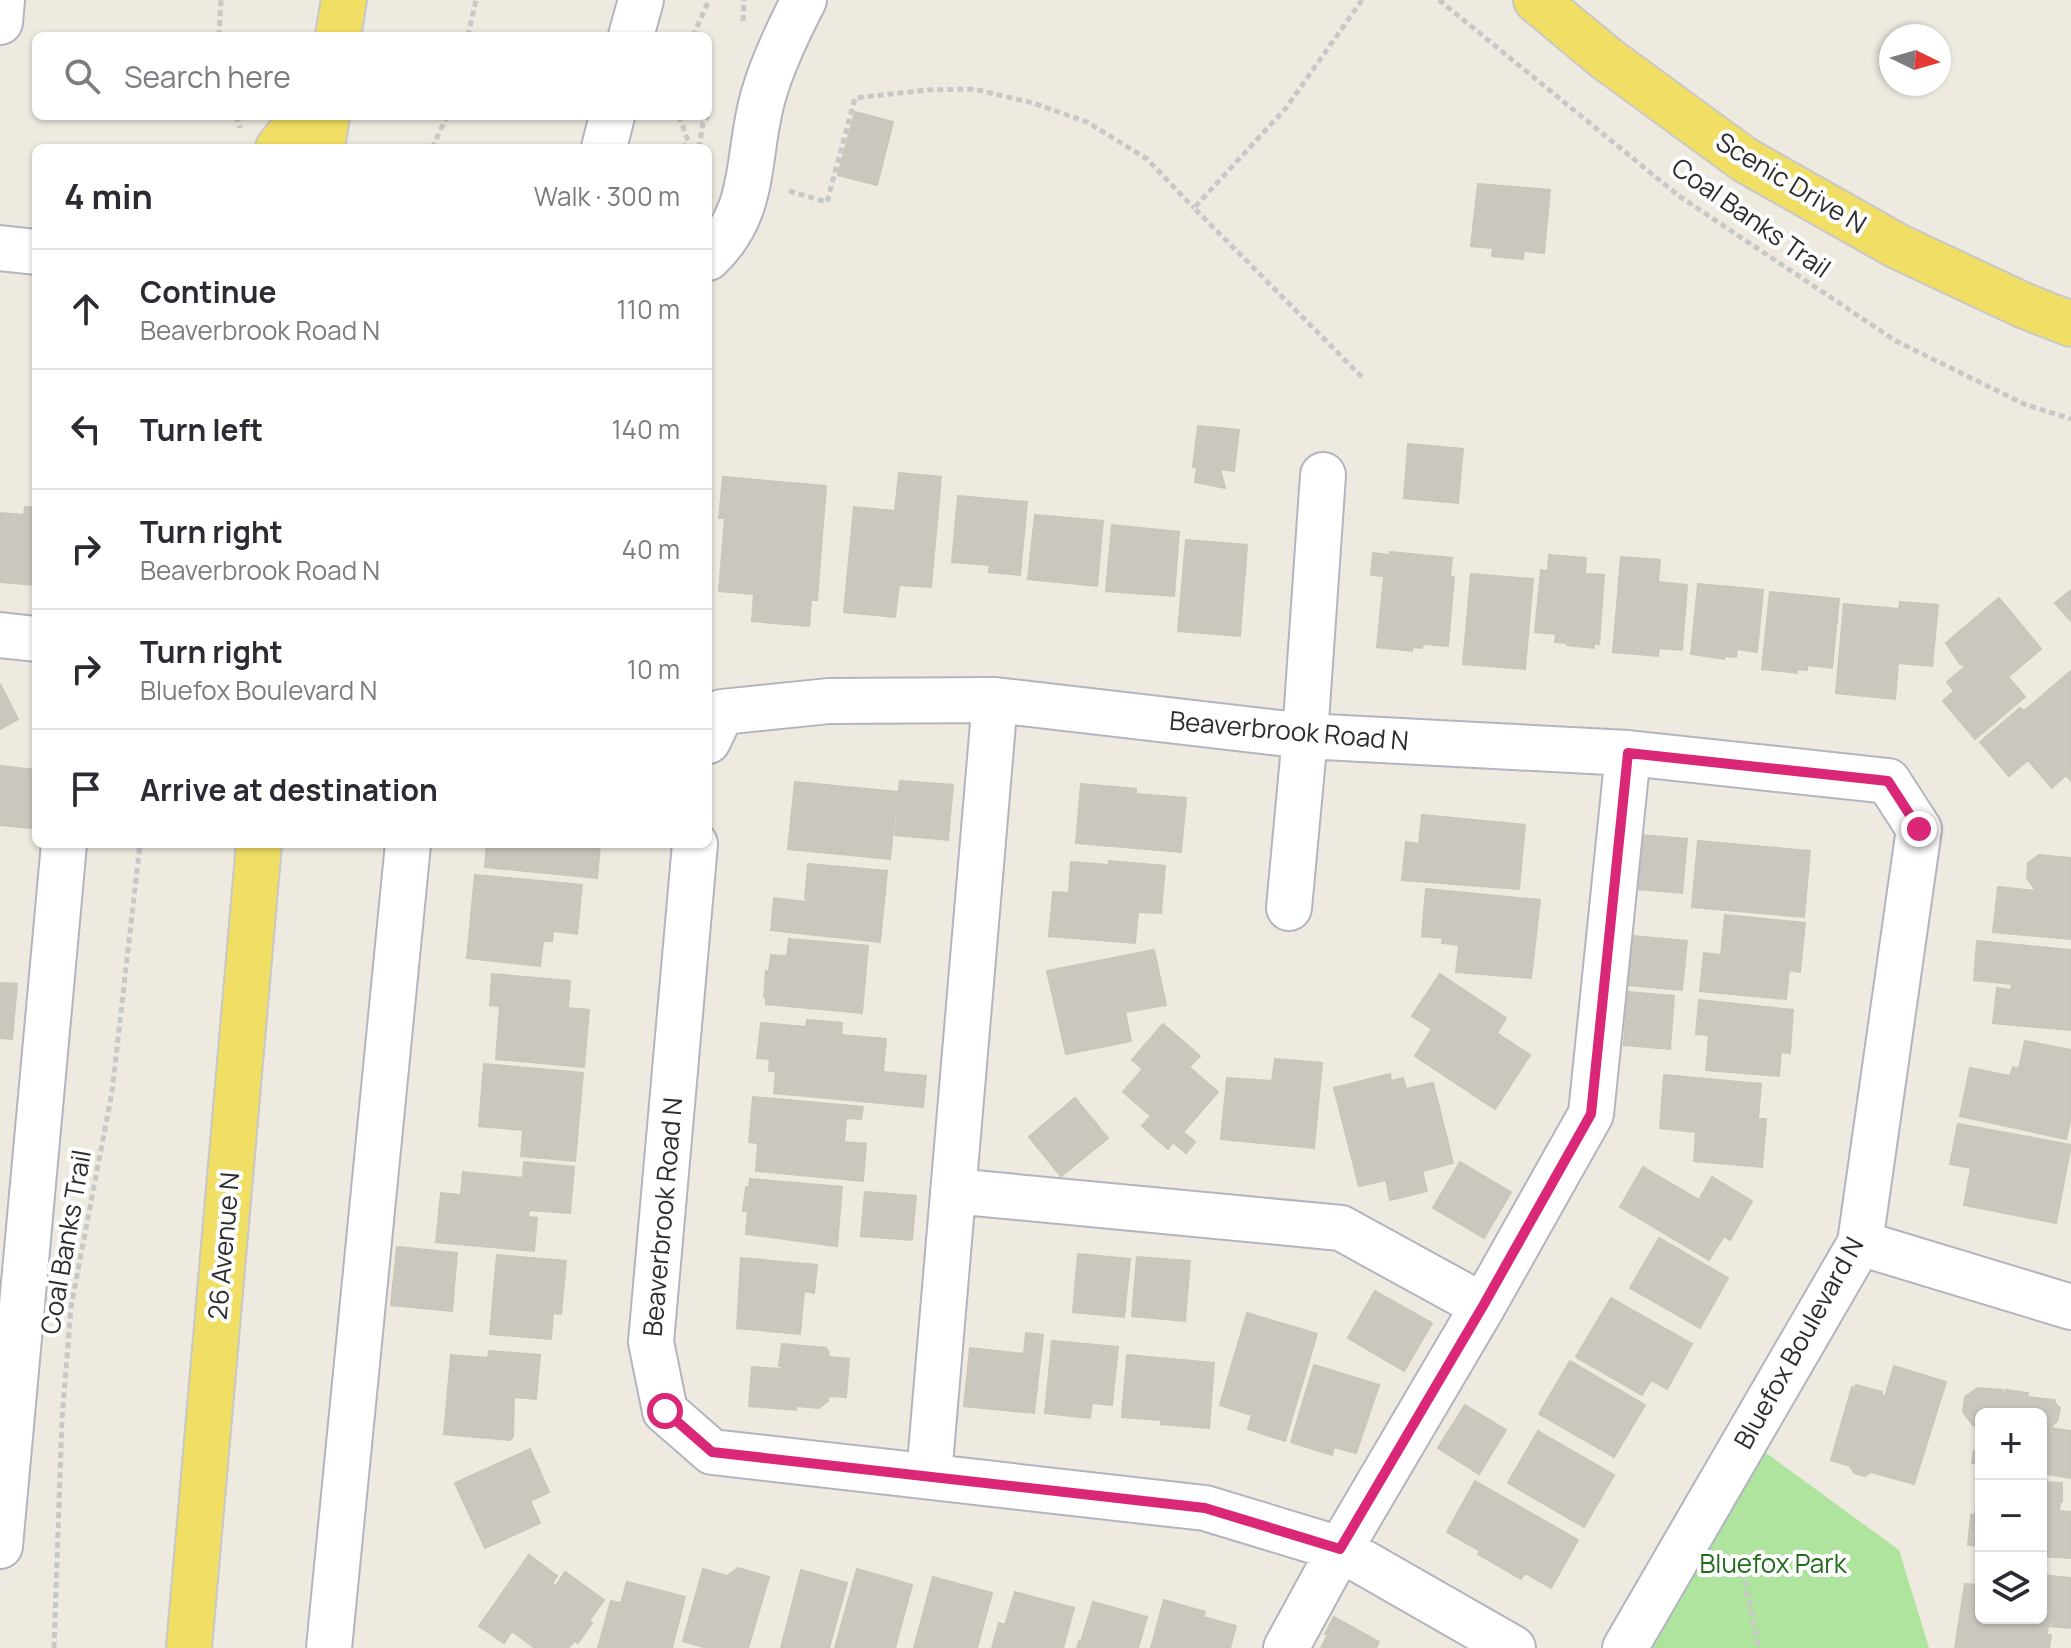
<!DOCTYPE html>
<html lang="en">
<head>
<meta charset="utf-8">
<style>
	body { margin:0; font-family:Manrope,sans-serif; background:#f2f2f3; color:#2b2b33 }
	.controls { position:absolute; right:24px; bottom:24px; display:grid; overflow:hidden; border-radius:12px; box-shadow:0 2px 6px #0004 }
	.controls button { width:72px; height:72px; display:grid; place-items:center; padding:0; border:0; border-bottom:2px solid #e1e1e2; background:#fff; color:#2b2b33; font:40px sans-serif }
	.compass { position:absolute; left:1879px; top:24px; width:72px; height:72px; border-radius:50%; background:#fff; box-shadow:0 2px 6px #0004; rotate:95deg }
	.stop { position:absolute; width:24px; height:24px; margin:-18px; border:6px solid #db2777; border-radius:50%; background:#fff }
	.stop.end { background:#db2777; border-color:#fff; box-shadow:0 2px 8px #0008 }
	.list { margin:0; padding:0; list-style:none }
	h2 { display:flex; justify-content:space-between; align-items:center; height:104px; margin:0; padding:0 32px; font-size:34px }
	h2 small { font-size:26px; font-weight:400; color:#7c7c81 }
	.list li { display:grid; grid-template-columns:52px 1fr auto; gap:24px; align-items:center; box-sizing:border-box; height:120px; padding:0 32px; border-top:2px solid #e1e1e2 }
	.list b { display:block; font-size:30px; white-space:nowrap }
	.list p { margin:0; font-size:26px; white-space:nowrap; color:#7c7c81 }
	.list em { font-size:26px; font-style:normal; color:#7c7c81 }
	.icon { flex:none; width:44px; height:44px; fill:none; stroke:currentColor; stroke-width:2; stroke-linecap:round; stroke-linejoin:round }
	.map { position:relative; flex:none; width:2071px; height:1648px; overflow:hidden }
	.search { position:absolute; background:#fff; box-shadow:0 2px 6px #0004; left:32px; top:32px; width:680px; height:88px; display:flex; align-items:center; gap:20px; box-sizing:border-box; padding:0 28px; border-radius:12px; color:#7c7c81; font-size:30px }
	.panel { position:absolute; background:#fff; box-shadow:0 2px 6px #0004; left:32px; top:144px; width:680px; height:704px; border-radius:12px }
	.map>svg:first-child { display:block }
	.green { fill:#aee49e }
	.building { fill:#cac8be; stroke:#cac6b9; stroke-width:2 }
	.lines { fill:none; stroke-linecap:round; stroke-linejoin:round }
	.minor-casing { stroke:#b3b4c0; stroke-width:48 }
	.major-casing { stroke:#c8c8c8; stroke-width:48 }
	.path { stroke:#c8c8c8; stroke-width:5; stroke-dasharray:6 4; stroke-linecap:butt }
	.minor { stroke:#fff; stroke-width:44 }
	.major { stroke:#f0df64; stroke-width:44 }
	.route { stroke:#db2777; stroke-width:10 }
	.labels { text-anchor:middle; stroke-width:8; stroke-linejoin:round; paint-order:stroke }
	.street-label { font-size:26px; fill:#2d2d2d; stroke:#fff }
	.park-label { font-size:26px; fill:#236c1c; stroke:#fff }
</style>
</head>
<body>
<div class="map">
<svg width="2071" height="1648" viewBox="0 0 2071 1648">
	<rect width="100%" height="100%" fill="#eeeae0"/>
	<path class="green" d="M1747,1439L1899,1550L1929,1648H1625Z"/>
	<path class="building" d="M855,112L893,122L877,185L838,175Z
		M1478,184L1550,190L1544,253L1524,251L1523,259L1492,256L1493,248L1471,246Z
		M1198,426L1239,430L1234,471L1220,469L1225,488L1195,482L1197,468L1193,467Z
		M1408,444L1463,449L1458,503L1404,498Z
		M899,473L941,477L931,587L899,585L895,617L844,612L854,507L895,511Z
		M723,477L826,486L817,600H811L809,626L752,621L754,594L719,591L725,518H719Z
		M958,496L1027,502L1020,575L989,572L990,565L952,562Z
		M25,507L36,508V585L0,582V513L24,515Z
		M1035,515L1103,521L1097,586L1028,579Z
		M1112,525L1179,532L1174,596L1106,591Z
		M1186,540L1247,545L1240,636L1178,631Z
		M1390,552L1452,558L1450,577H1454L1448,646L1423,644L1422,648L1412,647V651L1377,647L1384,576L1371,575L1373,553L1390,555Z
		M1549,555L1586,558L1585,574L1604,575L1599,644L1594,643V648L1567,645V643L1555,642L1556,634L1535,632L1541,570L1548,571Z
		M1621,557L1660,560L1658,582L1687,585L1682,650L1659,648L1658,656L1613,652Z
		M1471,574L1533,579L1525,669L1463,664Z
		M1698,584L1763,590L1757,652L1737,649L1736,657L1725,656L1724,659L1691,654Z
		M2071,590V621L2055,603Z
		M1770,592L1839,599L1832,668L1807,665V670L1797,669V673L1762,669Z
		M1999,598L2041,649L2008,677L2025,697L1975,739L1943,701L1954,691L1947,682L1966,666L1960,664L1946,643Z
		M1900,602L1938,605L1932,666L1898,663L1895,699L1836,693L1844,604L1899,609Z
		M2071,671V781L2066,775L2052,788L2028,760L2009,776L1980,742L2020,708L2024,711Z
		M0,684L18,719L0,729Z
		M0,766L36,770L31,828L0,825Z
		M900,781L953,785L948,840L895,835Z
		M795,782L897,792L890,859L788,849Z
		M1081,784L1136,789V794L1186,798L1181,852L1076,843Z
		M1422,815L1525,825L1519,889L1402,880L1406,842L1419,844Z
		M1641,835L1687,839L1682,893L1636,889Z
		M1698,841L1810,851L1804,917L1692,907Z
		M487,844H600L597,878L485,867Z
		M2039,855L2071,858V939L1993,932L1998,887L2036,891L2027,878L2028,863Z
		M1109,861L1165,866L1161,913L1138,912L1135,943L1049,936L1053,892L1069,893L1071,862L1109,865Z
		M808,864L887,871L880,942L771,930L774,898L807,902V899L805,898Z
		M475,875L582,885L577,934L553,931L552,941H543L540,966L467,958Z
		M1426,889L1540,900L1531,978L1456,972L1459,945L1442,943L1443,938L1422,936Z
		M1725,915L1805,923L1800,972L1789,970L1786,999L1700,991L1704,953L1721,955Z
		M1632,936L1687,941L1682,990L1627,985Z
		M789,939L868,946L862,1013L766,1004V997H764L766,971L769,972L771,955L787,956Z
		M1977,941L2071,950V1030L1993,1023L1997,988L2011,990L2012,984L1974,980Z
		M1154,950L1166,1005L1125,1012L1131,1041L1066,1054L1047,971Z
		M492,974L570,981L568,1008L589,1010L584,1067L496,1059L500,1006L490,1005Z
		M1440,974L1506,1018L1497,1033L1530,1055L1495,1109L1415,1056L1432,1029L1412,1016Z
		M0,983L17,984L12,1039L0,1038Z
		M1628,992L1674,996L1670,1049L1624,1045Z
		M1699,1000L1793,1010L1790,1053L1781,1052L1779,1076L1706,1070L1709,1035L1696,1034Z
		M807,1020L842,1023L841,1035L886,1039L883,1072L926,1076L923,1107L774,1093L776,1071H769L770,1059L757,1058L761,1023L806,1027Z
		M1163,1024L1200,1056L1189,1067L1218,1092L1183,1132L1195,1142L1186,1153L1173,1142L1168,1149L1142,1126L1151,1116L1123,1092L1143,1069L1132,1060Z
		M2025,1041L2071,1050V1117L2066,1139L1960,1116L1970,1068L2010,1076L2013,1067L2019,1069Z
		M1275,1059L1322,1063L1314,1148L1221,1139L1227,1078L1272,1081Z
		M484,1064L583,1073L575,1161L521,1156L523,1130L479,1126Z
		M1390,1074L1391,1081L1403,1078L1406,1089L1433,1083L1453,1163L1422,1171L1427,1191L1390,1200L1386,1180L1359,1186L1334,1088Z
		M1664,1075L1761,1084L1758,1119H1766L1762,1167L1694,1161L1696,1132L1660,1128Z
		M753,1097L863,1107L861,1119L846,1118L844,1142L866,1144L863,1181L756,1171L758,1143L749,1142Z
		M1075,1098L1108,1138L1061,1176L1029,1137Z
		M1958,1124L2071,1145L2056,1223L1964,1205L1971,1168L1950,1164Z
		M524,1162L574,1167L570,1213L529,1210L528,1217L537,1218L534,1251L436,1242L441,1193L461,1195L463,1172L523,1178Z
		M1460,1162L1511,1192L1484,1238L1433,1208Z
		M1643,1167L1699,1200L1712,1177L1752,1201L1730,1240L1724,1236L1709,1260L1620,1207Z
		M750,1179L842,1187L837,1246L746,1234L748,1211H743L746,1187L749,1188Z
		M865,1192L916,1196L912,1240L861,1236Z
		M1659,1238L1728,1278L1700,1328L1630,1288Z
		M397,1247L457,1253L452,1311L391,1305Z
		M1078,1254L1130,1259L1124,1317L1073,1312Z
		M497,1255L566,1261L561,1314L553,1313L551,1339L490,1334Z
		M1137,1257L1190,1261L1185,1321L1132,1316Z
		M741,1258L817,1265L814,1293L804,1291L800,1334L737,1328Z
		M1375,1291L1432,1323L1404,1371L1348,1338Z
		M1611,1298L1692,1344L1667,1389L1651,1380L1642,1395L1576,1357Z
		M1247,1313L1317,1334L1285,1441L1248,1429L1252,1415L1220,1405Z
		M1026,1333L1043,1335L1034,1413L964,1406L970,1348L1024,1354Z
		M1052,1341L1118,1347L1112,1405L1092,1403L1090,1418L1045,1413Z
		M782,1344L826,1348L829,1353L828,1357L849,1359L846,1397L828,1396V1401L819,1408L796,1406V1410L749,1406L752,1367L782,1369V1366H779Z
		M489,1351L540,1355L536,1399L514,1397L513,1437L509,1440L444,1434L451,1355L488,1358Z
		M1127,1355L1214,1363L1209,1428L1161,1424V1420L1122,1417Z
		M1570,1361L1645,1405L1614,1457L1539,1414Z
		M1314,1365L1379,1385L1356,1453L1334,1447L1332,1455L1291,1442Z
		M1894,1366L1946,1382L1914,1484L1871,1472L1865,1476L1854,1473L1850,1466L1831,1460L1852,1387L1855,1388L1856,1385L1882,1392L1881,1395L1885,1397Z
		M1978,1388L2003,1390V1393L2006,1394V1390L2028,1393L2027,1397L2055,1400L2054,1402L2060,1408L2057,1421L2050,1428L2071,1431V1478L2041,1473V1414H1981V1464L1972,1463L1974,1451H1978L1981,1431H1977L1978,1426L1973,1425L1963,1412L1965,1397Z
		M1465,1405L1506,1430L1479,1474L1438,1448Z
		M1538,1431L1614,1475L1584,1527L1508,1483Z
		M530,1449L549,1492L530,1501L540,1523L485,1548L455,1483Z
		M1475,1481L1578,1540L1551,1588L1525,1573L1521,1579L1478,1554L1480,1551L1447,1532Z
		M2041,1482L2062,1483V1502H2060L2059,1511L2071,1512V1558L2041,1556Z
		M1981,1494V1546L1968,1545L1971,1515H1975L1977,1498Z
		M529,1555L557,1576L552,1583L556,1586L565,1572L604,1600L589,1621L592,1623L578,1643L574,1641L568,1648H535L512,1631L504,1643L479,1626Z
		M738,1568L769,1577L748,1648H707L683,1641L703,1569L727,1576Z
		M857,1569L912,1585L895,1648H835Z
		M801,1570L847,1583L829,1648H781Z
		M2041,1575L2071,1578V1628L2048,1626L2047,1635H2051L2049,1648H1955L1965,1584L1981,1585V1618H2041Z
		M933,1577L992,1593L977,1648H914Z
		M627,1582L685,1597L672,1648H598L611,1601L621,1603Z
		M1015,1592L1074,1608L1063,1648H992L999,1623L1005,1625Z
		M1164,1600L1205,1612L1203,1617L1236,1626L1230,1648H1151Z
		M1093,1602L1147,1617L1138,1648H1077L1079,1641L1081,1642Z
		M1334,1617L1379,1642L1376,1648H1321L1328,1635L1325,1634Z"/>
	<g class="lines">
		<defs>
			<path id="minor" d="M0,22L2,0
				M631,36L641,0
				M604,148L612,116
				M0,248L36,252
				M708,258C758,211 746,157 763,97C772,64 788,31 804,0
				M0,635L36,639
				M708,741L722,712L829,701L995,700L1305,736L1628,753L1888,781L1919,829L1860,1243L1625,1648
				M695,844L651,1342L665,1411L712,1452L1205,1508L1340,1549L1513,1648
				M1289,908L1305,736L1323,475
				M953,1191L1341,1228L1483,1306
				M1860,1243L2071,1307
				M929,1476L995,700
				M0,1546L64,844
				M329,1648L408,844
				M1286,1648L1340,1549L1483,1306L1591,1114L1628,753"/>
			<path id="major" d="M1536,0L1607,59L1745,160L1897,246L2025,306L2071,324
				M338,36L344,0
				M278,148L303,116
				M322,148L327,116
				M189,1648L259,844"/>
		</defs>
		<use href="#minor" class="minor-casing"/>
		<use href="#major" class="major-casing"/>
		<path class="path" d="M1362,0L1286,108L1194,208L1363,378
			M1439,0L1679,196L1896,341L2024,404L2071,419
			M743,21L744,0
			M219,36L221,0
			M468,36L476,0
			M693,36L709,0
			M236,116L240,128
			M679,116L688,141L683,148
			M432,148L447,116
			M699,148L703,123L708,116
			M789,191L827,202L855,98L927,90L974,89L1033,103L1087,122L1147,159L1194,208
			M1722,1563L1744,1577L1759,1648
			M54,1648L62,1419L71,1307L112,1092L140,844"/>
		<use href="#minor" class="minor"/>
		<use href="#major" class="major"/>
	</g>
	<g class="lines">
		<path class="route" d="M665,1411L712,1452L1205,1508L1340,1549L1483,1306L1591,1114L1628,753L1888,781L1919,829"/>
	</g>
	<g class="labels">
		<g class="street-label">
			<text transform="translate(1791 183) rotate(31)" y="9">Scenic Drive N</text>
			<text transform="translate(1751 218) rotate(35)" y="9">Coal Banks Trail</text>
			<text transform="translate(1289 731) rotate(5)" y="9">Beaverbrook Road N</text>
			<text transform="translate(663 1217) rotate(-85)" y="9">Beaverbrook Road N</text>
			<text transform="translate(66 1242) rotate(-80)" y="9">Coal Banks Trail</text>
			<text transform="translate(224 1246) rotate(-85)" y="9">26 Avenue N</text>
			<text transform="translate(1799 1343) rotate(-61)" y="9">Bluefox Boulevard N</text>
		</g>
		<g class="park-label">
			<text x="1773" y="1573">Bluefox Park</text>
		</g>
	</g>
</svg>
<div class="controls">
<button>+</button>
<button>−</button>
<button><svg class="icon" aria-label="layers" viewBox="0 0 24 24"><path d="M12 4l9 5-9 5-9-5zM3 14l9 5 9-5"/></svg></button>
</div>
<svg class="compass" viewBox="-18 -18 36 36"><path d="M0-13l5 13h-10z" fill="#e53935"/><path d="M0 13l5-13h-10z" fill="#7c7c81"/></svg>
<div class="stop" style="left:665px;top:1411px"></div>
<div class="stop end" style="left:1919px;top:829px"></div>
<div class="search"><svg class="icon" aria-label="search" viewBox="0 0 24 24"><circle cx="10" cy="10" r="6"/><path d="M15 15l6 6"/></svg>Search here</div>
<section class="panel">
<h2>4 min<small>Walk · 300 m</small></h2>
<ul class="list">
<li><svg class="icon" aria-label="ahead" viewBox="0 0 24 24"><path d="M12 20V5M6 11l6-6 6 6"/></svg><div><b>Continue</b><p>Beaverbrook Road N</p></div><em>110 m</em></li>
<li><svg class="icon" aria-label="left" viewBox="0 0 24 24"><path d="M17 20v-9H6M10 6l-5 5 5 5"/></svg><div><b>Turn left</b></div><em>140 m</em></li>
<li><svg class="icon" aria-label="right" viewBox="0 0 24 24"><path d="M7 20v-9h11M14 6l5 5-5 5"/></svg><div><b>Turn right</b><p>Beaverbrook Road N</p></div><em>40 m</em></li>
<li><svg class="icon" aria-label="right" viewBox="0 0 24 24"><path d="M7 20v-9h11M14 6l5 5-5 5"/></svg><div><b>Turn right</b><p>Bluefox Boulevard N</p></div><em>10 m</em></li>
<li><svg class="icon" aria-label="arrive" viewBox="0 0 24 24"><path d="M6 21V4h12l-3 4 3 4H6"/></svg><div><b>Arrive at destination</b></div></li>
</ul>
</section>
</div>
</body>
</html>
